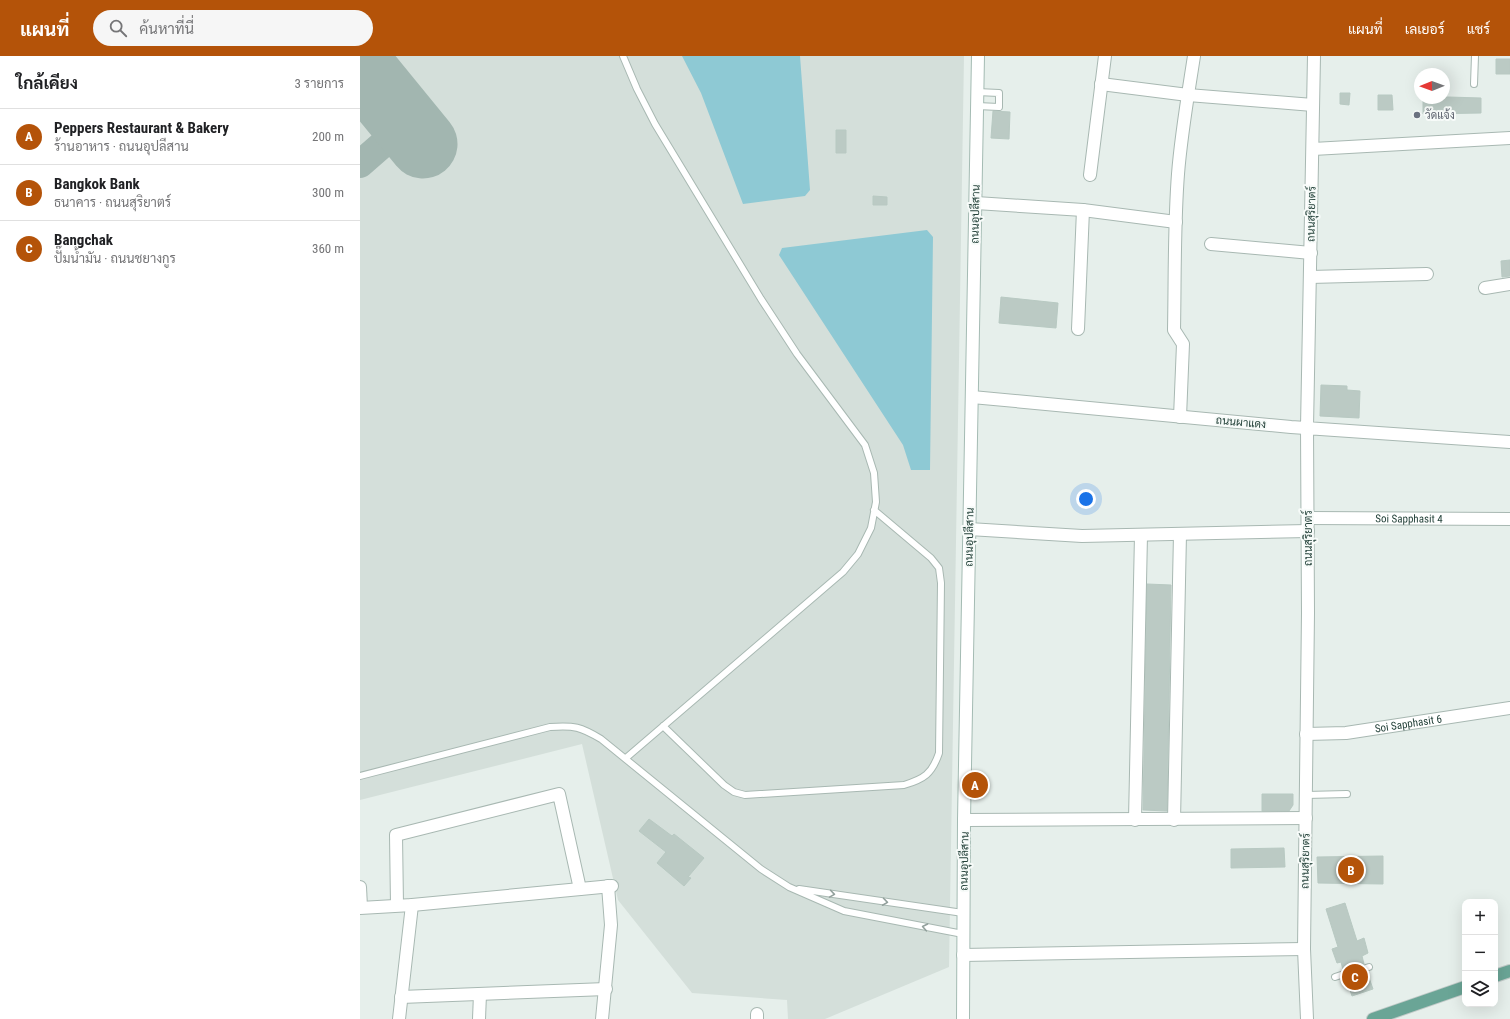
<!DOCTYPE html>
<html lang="th">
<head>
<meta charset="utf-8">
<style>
	body { margin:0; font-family:"Roboto Condensed",Sarabun,sans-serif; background:#f6f6f6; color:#202124 }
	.controls { position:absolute; right:12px; bottom:12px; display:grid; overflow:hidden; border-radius:8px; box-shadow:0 4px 16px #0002 }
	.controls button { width:36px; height:36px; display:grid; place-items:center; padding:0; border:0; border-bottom:1px solid #e0e0e0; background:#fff; color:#202124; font:20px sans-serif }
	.compass { position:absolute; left:1054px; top:12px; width:36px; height:36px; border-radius:50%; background:#fff; box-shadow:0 4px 16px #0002; rotate:269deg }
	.you { position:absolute; left:726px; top:443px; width:14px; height:14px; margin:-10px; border:3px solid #fff; border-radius:50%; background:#1a73e8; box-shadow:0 0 0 6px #1a73e833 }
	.badge { display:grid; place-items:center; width:26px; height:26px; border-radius:50%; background:#b45309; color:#fff; font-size:13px; font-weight:700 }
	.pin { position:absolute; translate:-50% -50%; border:2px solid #fff; box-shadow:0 1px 4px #0006 }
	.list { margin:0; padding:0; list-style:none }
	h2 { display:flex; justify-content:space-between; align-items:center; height:52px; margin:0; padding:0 16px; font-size:17px }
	h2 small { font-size:13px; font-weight:400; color:#757577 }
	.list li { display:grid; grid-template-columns:26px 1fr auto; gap:12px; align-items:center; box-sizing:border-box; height:56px; padding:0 16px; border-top:1px solid #e0e0e0 }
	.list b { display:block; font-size:15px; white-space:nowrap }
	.list p { margin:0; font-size:13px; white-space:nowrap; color:#757577 }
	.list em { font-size:13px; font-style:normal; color:#757577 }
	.icon { flex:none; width:22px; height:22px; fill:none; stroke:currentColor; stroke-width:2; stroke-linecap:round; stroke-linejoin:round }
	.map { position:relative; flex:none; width:1150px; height:963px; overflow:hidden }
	header { display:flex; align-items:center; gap:24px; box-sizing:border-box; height:56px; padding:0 20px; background:#b45309; color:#fff }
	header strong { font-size:19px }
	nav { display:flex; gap:22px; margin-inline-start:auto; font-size:14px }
	.search { width:280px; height:36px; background:#f6f6f6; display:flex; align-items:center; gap:10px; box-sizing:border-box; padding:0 14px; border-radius:22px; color:#757577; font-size:15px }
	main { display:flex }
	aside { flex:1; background:#fff }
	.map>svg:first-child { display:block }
	.built { fill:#d4dfda }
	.water { fill:#8ec9d4 }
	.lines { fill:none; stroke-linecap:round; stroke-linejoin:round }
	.taxiway { stroke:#a2b6b0; stroke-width:28 }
	.runway { stroke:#a2b6b0; stroke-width:69 }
	.building { fill:#bbcac4; stroke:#b8c9c2 }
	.service-casing { stroke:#a8b8b2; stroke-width:8 }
	.minor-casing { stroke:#a8b8b2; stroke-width:14 }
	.tertiary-casing { stroke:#a8b8b2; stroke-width:14 }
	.secondary-casing { stroke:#a4bbb3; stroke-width:14 }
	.primary-casing { stroke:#c2cac8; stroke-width:14 }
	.service { stroke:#fff; stroke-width:6 }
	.minor { stroke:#fff; stroke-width:12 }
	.tertiary { stroke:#fff; stroke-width:12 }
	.secondary { stroke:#fff; stroke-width:12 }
	.primary { stroke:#6aa596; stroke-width:12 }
	.oneway { stroke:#92a09c }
	.worship-dot { fill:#6b7280; stroke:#f7fbf9; stroke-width:1.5 }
	.labels { text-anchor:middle; stroke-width:4; stroke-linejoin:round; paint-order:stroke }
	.worship-label { font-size:11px; fill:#5b616d; stroke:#f7fbf9; text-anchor:start }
	.street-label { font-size:11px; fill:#24423a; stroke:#f7fbf9 }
</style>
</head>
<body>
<header>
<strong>แผนที่</strong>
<div class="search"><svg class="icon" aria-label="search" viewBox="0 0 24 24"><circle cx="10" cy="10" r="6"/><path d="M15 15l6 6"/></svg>ค้นหาที่นี่</div>
<nav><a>แผนที่</a><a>เลเยอร์</a><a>แชร์</a></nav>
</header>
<main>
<aside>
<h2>ใกล้เคียง<small>3 รายการ</small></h2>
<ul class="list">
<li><span class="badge">A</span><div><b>Peppers Restaurant &amp; Bakery</b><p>ร้านอาหาร · ถนนอุปลีสาน</p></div><em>200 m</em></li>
<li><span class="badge">B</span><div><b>Bangkok Bank</b><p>ธนาคาร · ถนนสุริยาตร์</p></div><em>300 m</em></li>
<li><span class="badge">C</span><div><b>Bangchak</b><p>ปั๊มน้ำมัน · ถนนชยางกูร</p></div><em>360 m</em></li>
</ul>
</aside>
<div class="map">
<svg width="1150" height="963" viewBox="0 0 1150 963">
	<rect width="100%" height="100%" fill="#e6efeb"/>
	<path class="built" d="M0,0H604L589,911L465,963H428L427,944L332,937L258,844L222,688L0,744Z"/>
	<path class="water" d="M322,0H440L450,134L445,140L383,148L341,37Z
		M567,174L573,181L570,414H551L543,389L419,199L422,192Z"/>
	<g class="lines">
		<path class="taxiway" d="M0,108L47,67"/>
		<path class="runway" d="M0,11L63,88"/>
	</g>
	<path class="building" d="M1136,3H1150V18H1136Z
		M980,37H990L989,49L980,48Z
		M1018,39H1032L1033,54H1018Z
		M1088,41L1121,42V57L1063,58V42Z
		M633,55L650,56L649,83L631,82Z
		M476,74H486V97H476Z
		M513,140L527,141V149H513Z
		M1150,204V220L1142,221L1141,205Z
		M641,241L698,247L696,272L639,267Z
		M961,329L987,330V334L1000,335L999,362L960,360Z
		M787,528L811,529L807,755L783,754Z
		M902,738H933V749L929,755H902Z
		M289,763L312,780L314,778L344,802L328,821L331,822L324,830L297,807L306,796L279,775Z
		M924,792L925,811L871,812V793Z
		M1023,800V828L958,827L957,801Z
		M985,847L997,885L1004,882L1008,897L1002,900L1004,908L1002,909V913L1003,916H1007L1013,933L992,940L986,922L988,919V916L983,914L981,906L977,907L972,893L978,891L966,853Z"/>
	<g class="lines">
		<defs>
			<path id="service" d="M263,0L277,33L295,68L401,243L437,298L505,389L514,417L516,446L511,472L498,498L483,516L266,702
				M1114,28L1115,0
				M617,50L639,51V37L617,36
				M303,670L364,729L374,736L385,739L544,729C564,723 572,718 579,697L581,527L579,512L571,502L514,454
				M0,720L190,671C214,669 221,671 241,683L401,813L429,831L484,855L603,878
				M946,739L987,738
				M439,833L603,857
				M1006,912L1009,911
				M975,921L984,918"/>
			<g id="minor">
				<path d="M741,28L828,39L953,49"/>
				<path d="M953,93L1150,82"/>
				<path d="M730,119L745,0"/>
				<path d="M616,147L723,154L816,166"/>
				<path d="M851,188L951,197"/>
				<path d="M950,221L1067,218"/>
				<path d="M1125,232L1150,228"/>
				<path d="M718,273L723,154"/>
				<path d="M820,361L823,288L814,274C815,222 814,170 818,118C821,79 828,39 834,0"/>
				<path id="s1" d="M948,462L1150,463"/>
				<path d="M609,473L722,480L948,475"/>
				<path id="s2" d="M946,678L986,677L1150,652"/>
				<path d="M604,764L946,762"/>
				<path d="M775,764L781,479"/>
				<path d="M814,764L820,478"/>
				<path d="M0,831L1,851"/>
				<path d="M37,849L36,779L199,738L220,833"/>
				<path d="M0,852L52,849L252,830"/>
				<path d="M603,899L944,893"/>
				<path d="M41,941L246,933"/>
				<path d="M397,958V963"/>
				<path d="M39,963L52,849"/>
				<path d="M119,963L120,938"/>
				<path d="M242,963L251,869L248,830"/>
			</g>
			<path id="tertiary" d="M612,341L931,371L1150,386
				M947,963L944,893L948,557L947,371L954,0"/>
			<path id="secondary" d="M603,963L604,764L618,0"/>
			<path id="primary" d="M1135,920L1150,915
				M1013,963L1105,931"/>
		</defs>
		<use href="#service" class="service-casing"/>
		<use href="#minor" class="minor-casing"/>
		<use href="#tertiary" class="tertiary-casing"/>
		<use href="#secondary" class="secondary-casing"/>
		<use href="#primary" class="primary-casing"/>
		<use href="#service" class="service"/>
		<use href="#minor" class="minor"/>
		<use href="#tertiary" class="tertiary"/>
		<use href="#secondary" class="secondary"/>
		<use href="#primary" class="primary"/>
	</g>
	<defs><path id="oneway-chevron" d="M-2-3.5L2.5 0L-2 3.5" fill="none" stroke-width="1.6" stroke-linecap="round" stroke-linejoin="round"/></defs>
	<g class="oneway">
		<use href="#oneway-chevron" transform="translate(472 838) rotate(9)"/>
		<use href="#oneway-chevron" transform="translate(525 846) rotate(8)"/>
		<use href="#oneway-chevron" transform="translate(565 871) rotate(-169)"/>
	</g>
	<circle class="worship-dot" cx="1057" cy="59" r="4"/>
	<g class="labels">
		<g class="worship-label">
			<text x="1065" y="63">วัดแจ้ง</text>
		</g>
		<g class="street-label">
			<text transform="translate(615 158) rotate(-89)" y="4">ถนนอุปลีสาน</text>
			<text transform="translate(951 158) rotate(-89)" y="4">ถนนสุริยาตร์</text>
			<text transform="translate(881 366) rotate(5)" y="4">ถนนผาแดง</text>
			<text dy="4" stroke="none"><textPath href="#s1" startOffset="101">Soi Sapphasit 4</textPath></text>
			<text transform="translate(609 481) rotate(-89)" y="4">ถนนอุปลีสาน</text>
			<text transform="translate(948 482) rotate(-90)" y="4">ถนนสุริยาตร์</text>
			<text dy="4" stroke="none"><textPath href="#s2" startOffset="103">Soi Sapphasit 6</textPath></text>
			<text transform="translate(604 805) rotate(-89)" y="4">ถนนอุปลีสาน</text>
			<text transform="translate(945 805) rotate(-89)" y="4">ถนนสุริยาตร์</text>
		</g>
	</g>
</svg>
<div class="controls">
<button>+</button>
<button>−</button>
<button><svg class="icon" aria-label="layers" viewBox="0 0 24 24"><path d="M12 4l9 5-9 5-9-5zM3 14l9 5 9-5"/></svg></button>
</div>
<svg class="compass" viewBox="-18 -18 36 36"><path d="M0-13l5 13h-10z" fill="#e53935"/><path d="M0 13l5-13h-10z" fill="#757577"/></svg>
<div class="you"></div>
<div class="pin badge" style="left:615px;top:729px">A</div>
<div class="pin badge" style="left:991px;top:814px">B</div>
<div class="pin badge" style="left:995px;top:921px">C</div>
</div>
</main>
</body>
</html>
